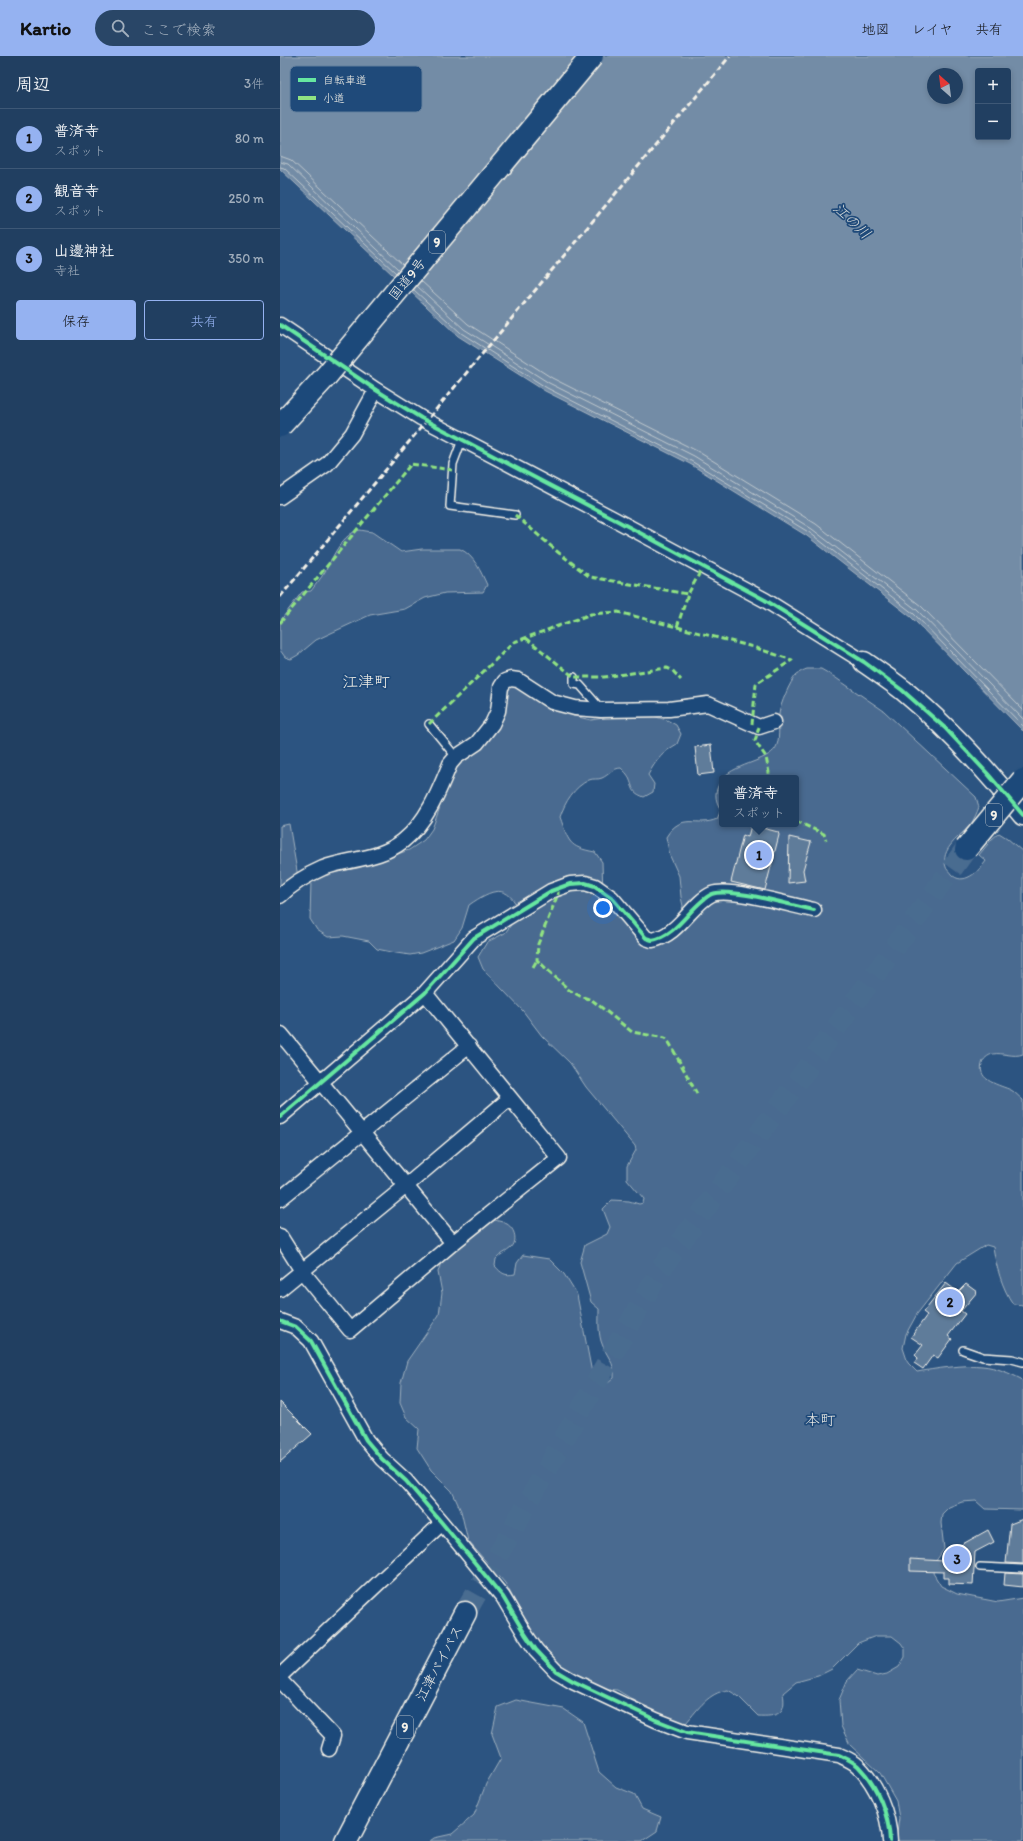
<!DOCTYPE html>
<html lang="ja">
<head>
<meta charset="utf-8">
<style>
	body { margin:0; font-family:Itim,"Klee One",sans-serif; background:#294667; color:#f1f3f6 }
	.controls { position:absolute; right:12px; top:12px; display:grid; overflow:hidden; border-radius:4px; box-shadow:0 2px 6px #0003 }
	.controls button { width:36px; height:36px; display:grid; place-items:center; padding:0; border:0; border-bottom:1px solid #3e5876; background:#213f61; color:#f1f3f6; font:20px sans-serif }
	.compass { position:absolute; left:647px; top:12px; width:36px; height:36px; border-radius:50%; background:#213f61; box-shadow:0 2px 6px #0003; rotate:332deg }
	.you { position:absolute; left:323px; top:852px; width:14px; height:14px; margin:-10px; border:3px solid #fff; border-radius:50%; background:#1a73e8; box-shadow:0 0 0 6px #1a73e833 }
	.badge { display:grid; place-items:center; width:26px; height:26px; border-radius:50%; background:#95b2f1; color:#111; font-size:13px; font-weight:700 }
	.pin { position:absolute; translate:-50% -50%; border:2px solid #fff; box-shadow:0 1px 4px #0006 }
	.popup { position:absolute; left:439px; top:719px; width:80px; height:52px; box-sizing:border-box; display:grid; place-content:center; border-radius:4px; background:#213f61; filter:drop-shadow(0 1px 3px #0005); font-size:13px; white-space:nowrap; color:#a2afbd }
	.popup b { font-size:15px; color:#f1f3f6 }
	.popup::after { content:''; position:absolute; left:50%; top:100%; margin-left:-8px; border:8px solid transparent; border-top-color:#213f61 }
	.list { margin:0; padding:0; list-style:none }
	h2 { display:flex; justify-content:space-between; align-items:center; height:52px; margin:0; padding:0 16px; font-size:17px }
	h2 small { font-size:13px; font-weight:400; color:#a2afbd }
	.list li { display:grid; grid-template-columns:26px 1fr auto; gap:12px; align-items:center; box-sizing:border-box; height:60px; padding:0 16px; border-top:1px solid #3e5876 }
	.list b { display:block; font-size:15px; white-space:nowrap }
	.list p { margin:0; font-size:13px; white-space:nowrap; color:#a2afbd }
	.list em { font-size:13px; font-style:normal; color:#a2afbd }
	.actions { display:flex; gap:8px; padding:12px 16px }
	.actions a { flex:1; padding:9px 0; border:1px solid #95b2f1; border-radius:4px; text-align:center; font-size:14px; color:#95b2f1 }
	.actions .main { background:#95b2f1; color:#111 }
	.icon { flex:none; width:22px; height:22px; fill:none; stroke:currentColor; stroke-width:2; stroke-linecap:round; stroke-linejoin:round }
	.map { position:relative; flex:none; width:743px; height:1785px; overflow:hidden }
	header { display:flex; align-items:center; gap:24px; box-sizing:border-box; height:56px; padding:0 20px; background:#95b2f1; color:#111 }
	header strong { font-size:19px }
	nav { display:flex; gap:22px; margin-inline-start:auto; font-size:14px }
	.search { width:280px; height:36px; background:#294667; display:flex; align-items:center; gap:10px; box-sizing:border-box; padding:0 14px; border-radius:22px; color:#a2afbd; font-size:15px }
	main { display:flex }
	aside { flex:1; background:#213f61 }
	.map>svg:first-child { display:block }
	.green { fill:#496b90; stroke:#9eaebc }
	.water { fill:#738ca6; stroke:#a7b4c0; fill-rule:evenodd }
	.lines { fill:none; stroke-linecap:round; stroke-linejoin:round }
	.shore { stroke:#c0c9ce; stroke-width:1 }
	.building { fill:#5e7b9a; stroke:#f4f1e8 }
	.highway-tunnel { stroke:#4a6c90; stroke-width:22; stroke-dasharray:22 11; stroke-linecap:butt }
	.lane-casing { stroke:#f4f1e8; stroke-width:10 }
	.street-casing { stroke:#f4f1e8; stroke-width:17 }
	.secondary-casing { stroke:#f4f1e8; stroke-width:23 }
	.highway-casing { stroke:#f4f1e8; stroke-width:25 }
	.lane { stroke:#1f4a7a; stroke-width:7 }
	.street { stroke:#1f4a7a; stroke-width:14 }
	.secondary { stroke:#1f4a7a; stroke-width:20 }
	.highway { stroke:#1f4a7a; stroke-width:22 }
	.rail { stroke:#f4f1e8; stroke-width:3; stroke-dasharray:6 3; stroke-linecap:butt }
	.highway-bridge-casing { stroke:#f4f1e8; stroke-width:25; stroke-linecap:butt }
	.highway-bridge { stroke:#1f4a7a; stroke-width:22 }
	.quiet { stroke:#91e382; stroke-width:3; stroke-dasharray:6 3; stroke-linecap:butt }
	.cycleway-casing { stroke:#1f4a7a; stroke-width:6 }
	.cycleway { stroke:#66e7a1; stroke-width:4 }
	.labels { text-anchor:middle; stroke-width:3.5; stroke-linejoin:round; paint-order:stroke }
	.shield { fill:#1f4a7a; stroke:#b4bfc7; stroke-width:1 }
	.shield-label { font-size:13px; font-weight:bold; fill:#f4f1e8 }
	.street-label { font-size:14px; fill:#f4f1e8; stroke:#1f4a7a }
	.water-label { font-size:15px; font-style:italic; fill:#dadddb; stroke:#1f4a7a }
	.neighbourhood-label { font-size:15px; fill:#f4f1e8; stroke:#1f4a7a }
	.quarter-label { font-size:16px; fill:#f4f1e8; stroke:#1f4a7a }
	.key { fill:#1f4a7a; stroke:#5f7c9b; stroke-width:1 }
	.key-label { font-size:11px; fill:#f4f1e8 }
</style>
</head>
<body>
<header>
<strong>Kartio</strong>
<div class="search"><svg class="icon" aria-label="search" viewBox="0 0 24 24"><circle cx="10" cy="10" r="6"/><path d="M15 15l6 6"/></svg>ここで検索</div>
<nav><a>地図</a><a>レイヤ</a><a>共有</a></nav>
</header>
<main>
<aside>
<h2>周辺<small>3件</small></h2>
<ul class="list">
<li><span class="badge">1</span><div><b>普済寺</b><p>スポット</p></div><em>80 m</em></li>
<li><span class="badge">2</span><div><b>観音寺</b><p>スポット</p></div><em>250 m</em></li>
<li><span class="badge">3</span><div><b>山邊神社</b><p>寺社</p></div><em>350 m</em></li>
</ul>
<div class="actions"><a class="main">保存</a><a>共有</a></div>
</aside>
<div class="map">
<svg width="743" height="1785" viewBox="0 0 743 1785">
	<rect width="100%" height="100%" fill="#2c5481"/>
	<filter id="ink" filterUnits="userSpaceOnUse"><feTurbulence type="fractalNoise" baseFrequency=".025" numOctaves="2"/><feDisplacementMap in="SourceGraphic" scale="8" xChannelSelector="R" yChannelSelector="G"/><feConvolveMatrix kernelMatrix="1 2 1 2 8 2 1 2 1" color-interpolation-filters="sRGB"/></filter>
	<g filter="url(#ink)">
		<path class="green" d="M80,474L92,476L121,496L142,493H180C194,499 201,516 207,529L203,536L165,537L145,542L125,553L90,559L36,584L18,599L11,603L5,601L0,594V565L22,536L31,535C36,528 42,521 46,514C53,500 63,477 80,474Z
			M527,613H541L553,620L604,655L696,741L699,751C697,757 694,763 691,768C681,780 659,793 666,811C666,813 670,816 671,818C683,831 699,815 706,805L699,799L712,783L719,777L727,782L743,796V998C733,1002 723,996 713,998C708,999 703,1003 702,1008C697,1025 720,1029 731,1034C735,1036 739,1041 743,1044V1249L733,1248C722,1232 716,1210 713,1191L706,1189L677,1207L637,1258L626,1278L623,1292L628,1307L637,1316C653,1313 687,1308 702,1310C716,1311 729,1317 741,1323L743,1325V1454L705,1453L696,1445L682,1446L669,1451L662,1458L661,1467L664,1493L656,1505L653,1517L661,1530L677,1538L718,1546L743,1542V1785H616L619,1762L616,1745L600,1717L570,1689L561,1670L559,1644L567,1625L577,1614L597,1620L607,1618L619,1611L625,1601V1593L621,1587L612,1580H596L578,1587L552,1613L538,1620L516,1626L503,1637C507,1658 497,1661 478,1660L458,1640L448,1634C428,1637 419,1652 406,1667L394,1666L382,1661L337,1634L326,1633L280,1612L255,1582L225,1527L188,1485L181,1455L172,1435L151,1414L137,1392L139,1373L126,1361L120,1347L121,1327L127,1305L159,1259L162,1237L158,1216L162,1203L195,1174L215,1164C218,1165 224,1166 227,1168C235,1173 238,1185 231,1192C227,1196 220,1198 216,1203L215,1210C222,1218 225,1220 235,1218L237,1207L243,1199L269,1203L284,1218L297,1239L312,1317L319,1326L328,1327L334,1322C336,1307 325,1299 321,1285C318,1274 319,1264 319,1253L311,1246L300,1206L305,1189L327,1178L330,1171L323,1153L332,1144L349,1145L359,1148L363,1147L364,1143L347,1123V1110L356,1094L355,1090L306,1031L290,1007L262,980L243,955L203,913L198,901L207,886L225,877L240,857C228,826 212,833 189,849L182,872L174,884L141,897L130,899L116,897L97,893L89,885L63,880L48,881L37,874L30,863L31,825L49,817L78,812L129,794L144,784L152,773L159,754L163,732L171,724L180,702L187,698L230,625L294,660L311,664L335,660L369,659L387,664L396,669L401,678L397,688C383,696 376,704 368,719L374,728L373,736L364,741C351,736 354,733 349,722C348,718 344,715 341,712C333,712 329,719 322,722C318,724 313,722 309,724C294,731 285,746 280,761C289,786 288,791 315,796L322,806L323,839L362,888L370,892L388,887L403,850L401,841L399,820L390,800L386,781C402,755 417,772 437,763L441,754C434,743 434,734 442,724V768H516V722H443C456,707 492,705 497,689C500,680 498,668 499,658C500,649 510,626 516,619C519,616 524,614 527,613Z
			M9,768L18,821L0,835V770Z
			M236,1644L284,1653L303,1666L319,1716L336,1731L354,1738L362,1753L381,1761L377,1775L362,1785H150L154,1782L172,1778L194,1759L206,1728L221,1702L212,1678L218,1651Z"/>
		<path class="water" d="M0,0H743V675L631,561L527,480L410,408L265,335L178,280L0,113ZM698,15H728V81H698ZM653,18H677V42H653Z"/>
		<g class="lines">
			<path class="shore" d="M0,100L11,104L123,209
				M0,106L8,108L119,214
				M0,111L4,112L116,217
				M141,225L188,268L272,322L417,395L536,468L641,550L743,654
				M137,230L184,273L269,327L414,400L532,473L637,554L743,663
				M134,234L181,277L267,332L411,405L530,477L634,558L743,670"/>
		</g>
		<path class="building" d="M431,689L434,717L418,719L415,691Z
			M471,769L498,776L499,779L485,834L451,826L463,779L468,781Z
			M509,781L531,786L523,814L525,825L508,827Z
			M666,1227L678,1236L686,1228L697,1236L681,1255L685,1258L668,1280L672,1283L658,1302L653,1299L643,1313L634,1307L638,1302L635,1299L643,1289L631,1281L647,1259L643,1256Z
			M0,1346L32,1378L0,1406Z
			M743,1463V1508L726,1507L730,1468Z
			M708,1474L714,1486L695,1496L693,1529L669,1528V1522H664V1516L630,1515V1503L664,1505V1501H670V1495Z
			M725,1517L743,1518V1531L724,1529Z"/>
		<g class="lines">
			<path class="highway-tunnel" d="M185,1557L379,1216L686,793"/>
			<defs>
				<path id="lane" d="M182,384L173,408L170,450L235,459
					M294,621V628L300,629L321,653
					M149,668L176,701
					M683,1294L703,1301L732,1303L743,1306
					M700,1511L743,1513"/>
				<path id="street" d="M0,269L96,334L141,362L334,463L485,544L584,606
					M0,441L47,408L72,378L96,334
					M0,840C12,828 27,819 43,812C70,802 99,804 123,785C147,766 159,735 170,708L176,701L197,687L212,668L218,655L221,631L225,625L231,623L238,624L272,646L295,652L321,654L389,653L428,648L479,671L494,666
					M1,978L173,1187
					M0,1061L145,937L194,882L271,835L290,828L305,827L315,830L332,842L366,882L372,884C398,880 412,847 432,838C450,831 513,850 534,854
					M0,1143L189,990
					M0,1180L22,1215L70,1274L173,1187L279,1102L145,937
					M0,1233L126,1130L230,1042
					M0,1265L16,1271L31,1285L86,1384L102,1403L126,1425L162,1467L223,1541L245,1578L256,1594L276,1615L293,1625L376,1664L407,1676L559,1699C565,1702 573,1705 578,1710C597,1729 609,1758 610,1785
					M0,1620L162,1467
					M0,1624L53,1680L49,1693"/>
				<path id="secondary" d="M584,606C597,615 610,624 623,634C668,671 707,714 743,759"/>
				<path id="highway" d="M66,1785L185,1557"/>
			</defs>
			<use href="#lane" class="lane-casing"/>
			<use href="#street" class="street-casing"/>
			<use href="#secondary" class="secondary-casing"/>
			<use href="#highway" class="highway-casing"/>
			<use href="#lane" class="lane"/>
			<use href="#street" class="street"/>
			<use href="#secondary" class="secondary"/>
			<use href="#highway" class="highway"/>
			<path class="rail" d="M0,541L450,0"/>
			<defs>
				<path id="highway-bridge" d="M0,370L47,319L312,0
					M686,793L743,724"/>
			</defs>
			<use href="#highway-bridge" class="highway-bridge-casing"/>
			<use href="#highway-bridge" class="highway-bridge"/>
			<path class="quiet" d="M235,459L279,497L310,521L408,538
				M0,567L131,408L172,414
				M397,571L473,591L512,604L476,628L472,668
				M246,582L294,621H324L387,612L392,614L401,624
				M149,668L234,586L311,558L338,556L397,571L408,538L423,511
				M479,671L475,685L486,701L490,722
				M516,765L544,778L546,784
				M278,833V838L258,888L257,904L289,934L300,940L312,944L352,976L385,982L390,988L417,1038
				M253,911L257,904"/>
			<defs>
				<path id="cycleway" d="M0,269L96,334L141,362L334,463L485,544L584,606L622,634L665,672L708,718L743,759
					M0,1061L145,937L194,882L271,835L290,828L305,827L315,830L332,842L366,882L372,884C398,880 412,847 432,838C450,831 513,850 534,854
					M0,1265L16,1271L31,1285L86,1384L102,1403L126,1425L162,1467L223,1541L245,1578L256,1594L276,1615L293,1625L376,1664L407,1676L559,1699C565,1702 573,1705 578,1710C597,1729 609,1758 610,1785"/>
			</defs>
			<use href="#cycleway" class="cycleway-casing"/>
			<use href="#cycleway" class="cycleway"/>
		</g>
	</g>
	<g class="labels">
		<g class="shield">
			<rect x="149" y="175" width="16" height="22" rx="3"/>
			<rect x="706" y="748" width="16" height="22" rx="3"/>
			<rect x="117" y="1660" width="16" height="22" rx="3"/>
		</g>
		<g class="shield-label">
			<text x="157" y="191">9</text>
			<text x="714" y="764">9</text>
			<text x="125" y="1676">9</text>
		</g>
		<g class="street-label">
			<text transform="translate(127 223) rotate(-51)" y="5">国道9号</text>
			<text transform="translate(159 1607) rotate(-62)" y="5">江津バイパス</text>
		</g>
		<g class="water-label">
			<text transform="translate(572 165) rotate(43)" y="5">江の川</text>
		</g>
		<g class="neighbourhood-label">
			<text x="540" y="1369">本町</text>
		</g>
		<g class="quarter-label">
			<text x="86" y="631">江津町</text>
		</g>
	</g>
	<rect x="10" y="10" width="132" height="46" rx="6" class="key"/>
	<rect x="18" y="22" width="18" height="4" fill="#66e7a1"/>
	<rect x="18" y="40" width="18" height="4" fill="#91e382"/>
	<g class="key-label">
		<text x="43" y="28">自転車道</text>
		<text x="43" y="46">小道</text>
	</g>
</svg>
<div class="controls">
<button>+</button>
<button>−</button>
</div>
<svg class="compass" viewBox="-18 -18 36 36"><path d="M0-13l5 13h-10z" fill="#e53935"/><path d="M0 13l5-13h-10z" fill="#a2afbd"/></svg>
<div class="you"></div>
<div class="pin badge" style="left:479px;top:799px">1</div>
<div class="popup"><b>普済寺</b>スポット</div>
<div class="pin badge" style="left:670px;top:1246px">2</div>
<div class="pin badge" style="left:677px;top:1503px">3</div>
</div>
</main>
</body>
</html>
